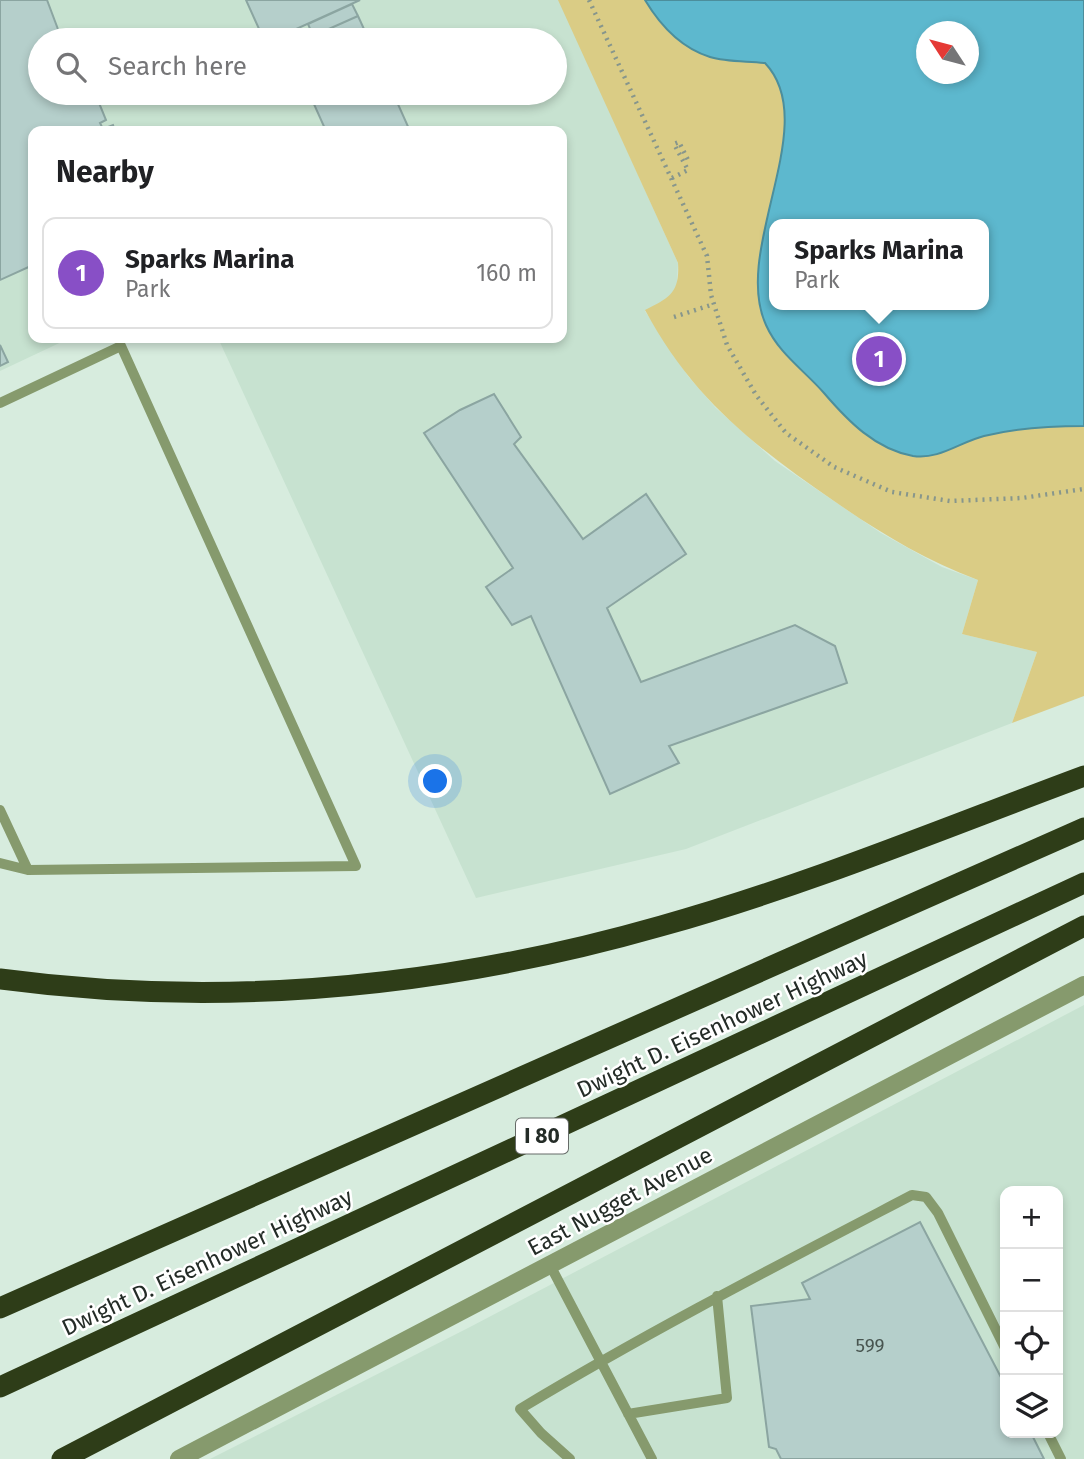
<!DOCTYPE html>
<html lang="en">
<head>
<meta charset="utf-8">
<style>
	body { margin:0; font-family:"Fira Sans",sans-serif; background:#f6f6f6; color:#202124 }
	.controls { position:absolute; right:21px; bottom:21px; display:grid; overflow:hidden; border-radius:14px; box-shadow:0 4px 10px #0003 }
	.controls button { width:63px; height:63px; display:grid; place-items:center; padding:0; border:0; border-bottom:2px solid #e0e0e0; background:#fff; color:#202124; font:35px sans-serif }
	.compass { position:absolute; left:916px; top:21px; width:63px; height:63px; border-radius:50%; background:#fff; box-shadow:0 4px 10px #0003; rotate:306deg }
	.you { position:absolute; left:436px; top:782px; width:24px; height:24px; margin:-18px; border:5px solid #fff; border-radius:50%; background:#1a73e8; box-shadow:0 0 0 10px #1a73e833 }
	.badge { display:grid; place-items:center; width:46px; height:46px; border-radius:50%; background:#884fc6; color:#fff; font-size:23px; font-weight:700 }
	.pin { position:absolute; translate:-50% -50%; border:4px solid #fff; box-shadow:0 2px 7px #0006 }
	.popup { position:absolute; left:769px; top:219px; width:220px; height:91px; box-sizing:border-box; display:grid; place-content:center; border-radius:14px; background:#fff; filter:drop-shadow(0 2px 5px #0005); font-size:23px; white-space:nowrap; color:#757577 }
	.popup b { font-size:26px; color:#202124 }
	.popup::after { content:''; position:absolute; left:50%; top:100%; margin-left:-14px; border:14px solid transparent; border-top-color:#fff }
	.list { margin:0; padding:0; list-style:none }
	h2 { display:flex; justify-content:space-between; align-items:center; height:91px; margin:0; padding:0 28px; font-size:30px }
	h2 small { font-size:23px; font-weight:400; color:#757577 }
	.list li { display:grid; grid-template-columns:46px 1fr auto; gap:21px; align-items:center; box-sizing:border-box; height:112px; margin:0 14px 14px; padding:0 14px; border:2px solid #e0e0e0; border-radius:14px }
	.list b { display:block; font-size:26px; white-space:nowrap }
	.list p { margin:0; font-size:23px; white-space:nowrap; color:#757577 }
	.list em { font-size:23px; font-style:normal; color:#757577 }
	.icon { flex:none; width:38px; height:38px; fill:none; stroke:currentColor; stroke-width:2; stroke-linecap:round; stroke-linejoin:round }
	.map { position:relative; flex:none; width:1084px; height:1459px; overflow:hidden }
	.search { position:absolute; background:#fff; box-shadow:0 4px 10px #0003; left:28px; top:28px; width:539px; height:77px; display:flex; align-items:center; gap:18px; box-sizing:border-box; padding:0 24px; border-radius:38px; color:#757577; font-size:26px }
	.panel { position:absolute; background:#fff; box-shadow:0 4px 10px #0003; left:28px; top:126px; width:539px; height:217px; border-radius:14px }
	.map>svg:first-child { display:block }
	.built { fill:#c7e2d0; fill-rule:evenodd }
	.green { fill:#dacc85; fill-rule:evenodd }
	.water { fill:#5db8ce; stroke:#4c8e9c; stroke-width:2; fill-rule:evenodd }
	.building { fill:#b5cfcb; stroke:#8ba5a1; stroke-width:2 }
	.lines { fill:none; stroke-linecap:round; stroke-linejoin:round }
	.path { stroke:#87968c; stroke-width:4.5; stroke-dasharray:2 5; stroke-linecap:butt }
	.lane { stroke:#869a6d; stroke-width:10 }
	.street { stroke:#869a6d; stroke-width:18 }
	.highway { stroke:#2e3d18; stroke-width:21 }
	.labels { text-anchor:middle; stroke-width:5; stroke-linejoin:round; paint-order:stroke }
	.number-label { font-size:19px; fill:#485550 }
	.shield { fill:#fff; stroke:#666b68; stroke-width:2 }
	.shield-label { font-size:21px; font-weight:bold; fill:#242c27 }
	.street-label { font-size:23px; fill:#242c27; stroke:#fff }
</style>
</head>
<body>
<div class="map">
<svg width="1084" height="1459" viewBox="0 0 1084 1459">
	<rect width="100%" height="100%" fill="#d7ecde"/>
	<path class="built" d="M0,0H559L678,263L677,286L668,299L645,311L688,376L716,408L775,461L881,533L942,567L978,580L962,634L1037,652L1012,723L686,849L476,898L218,338H562V131H33V338H70L0,371ZM40,40H555V93H40Z
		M1084,1005V1459H210L470,1327ZM1005,1191H1058V1433H1005Z"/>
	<path class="green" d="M558,0H1084V696L1012,723L1037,652L962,634L978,580C925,560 880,533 834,501C754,446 692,398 645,310C669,298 680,293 678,263ZM926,32H968V74H926ZM774,224H984V305H774Z"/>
	<path class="water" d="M645,0H1084V426C1050,426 1017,428 984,436C960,442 939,460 913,456C875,449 848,421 824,393C804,370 779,354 766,325C731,249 823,124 765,63C747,61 726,62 710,57C681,48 660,25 645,0ZM926,32H968V74H926ZM774,224H984V305H774Z"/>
	<path class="building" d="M0,0H47L62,40H40V93H95L106,120L100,123L103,129L113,125L115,131H33V265L0,280Z
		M246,0H360L272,40H264Z
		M352,4L358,16L313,36L308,24Z
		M358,16L369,40H305L313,36Z
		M309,93H393L410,131H326Z
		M0,345L8,362L0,366Z
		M494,394L521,437L514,444L583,539L646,494L686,554L607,608L641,682L795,625L835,646L847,683L669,746L679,763L610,794L531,616L512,625L486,587L513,568L424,433L460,410Z
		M920,1222L1005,1385V1433H1031L1044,1459H781L776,1449L769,1447L751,1306L810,1299L802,1283Z"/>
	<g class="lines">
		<path class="path" d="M589,0L707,256L711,295L727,345L756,395L786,433L834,467L892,492L950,501L1022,498L1084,489
			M672,178L688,170L674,144L679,142L689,162
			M674,317L714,304"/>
		<path class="lane" d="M0,403L121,346L356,866L28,870L0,863
			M0,810L28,870
			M550,1265L652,1459
			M628,1414L727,1398L717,1296
			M1048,1433L1061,1459
			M570,1459L541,1433L520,1409C648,1332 780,1264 912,1195L926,1197L938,1213L1005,1348"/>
		<path class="street" d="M179,1459L1084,985"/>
		<path class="highway" d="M0,979C224,1009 444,988 661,926C805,886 944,828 1084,776
			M0,1308L1084,828
			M0,1387L1084,883
			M62,1459L1084,926"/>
	</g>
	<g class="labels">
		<g class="number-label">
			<text x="870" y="1352">599</text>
		</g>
		<rect class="shield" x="516" y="1118.5" width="52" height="35" rx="5"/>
		<g class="shield-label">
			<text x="542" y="1143">I 80</text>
		</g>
		<g class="street-label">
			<text transform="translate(722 1024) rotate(-25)" y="8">Dwight D. Eisenhower Highway</text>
			<text transform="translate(620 1201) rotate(-28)" y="8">East Nugget Avenue</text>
			<text transform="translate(207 1262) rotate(-25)" y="8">Dwight D. Eisenhower Highway</text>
		</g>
	</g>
</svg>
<div class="controls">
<button>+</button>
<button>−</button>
<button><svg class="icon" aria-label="locate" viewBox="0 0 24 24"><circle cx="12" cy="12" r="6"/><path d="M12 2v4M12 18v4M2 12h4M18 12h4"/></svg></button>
<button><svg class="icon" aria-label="layers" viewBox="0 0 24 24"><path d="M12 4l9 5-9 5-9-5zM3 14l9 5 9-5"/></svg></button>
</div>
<svg class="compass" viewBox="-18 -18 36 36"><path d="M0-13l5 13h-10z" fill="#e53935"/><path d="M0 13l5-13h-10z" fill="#757577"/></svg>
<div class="you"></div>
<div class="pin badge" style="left:879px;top:359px">1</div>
<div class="popup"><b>Sparks Marina</b>Park</div>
<div class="search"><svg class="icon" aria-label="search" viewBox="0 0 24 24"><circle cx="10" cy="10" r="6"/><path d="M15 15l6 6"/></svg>Search here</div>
<section class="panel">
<h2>Nearby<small></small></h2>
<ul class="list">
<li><span class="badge">1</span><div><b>Sparks Marina</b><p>Park</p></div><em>160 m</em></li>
</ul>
</section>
</div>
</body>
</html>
